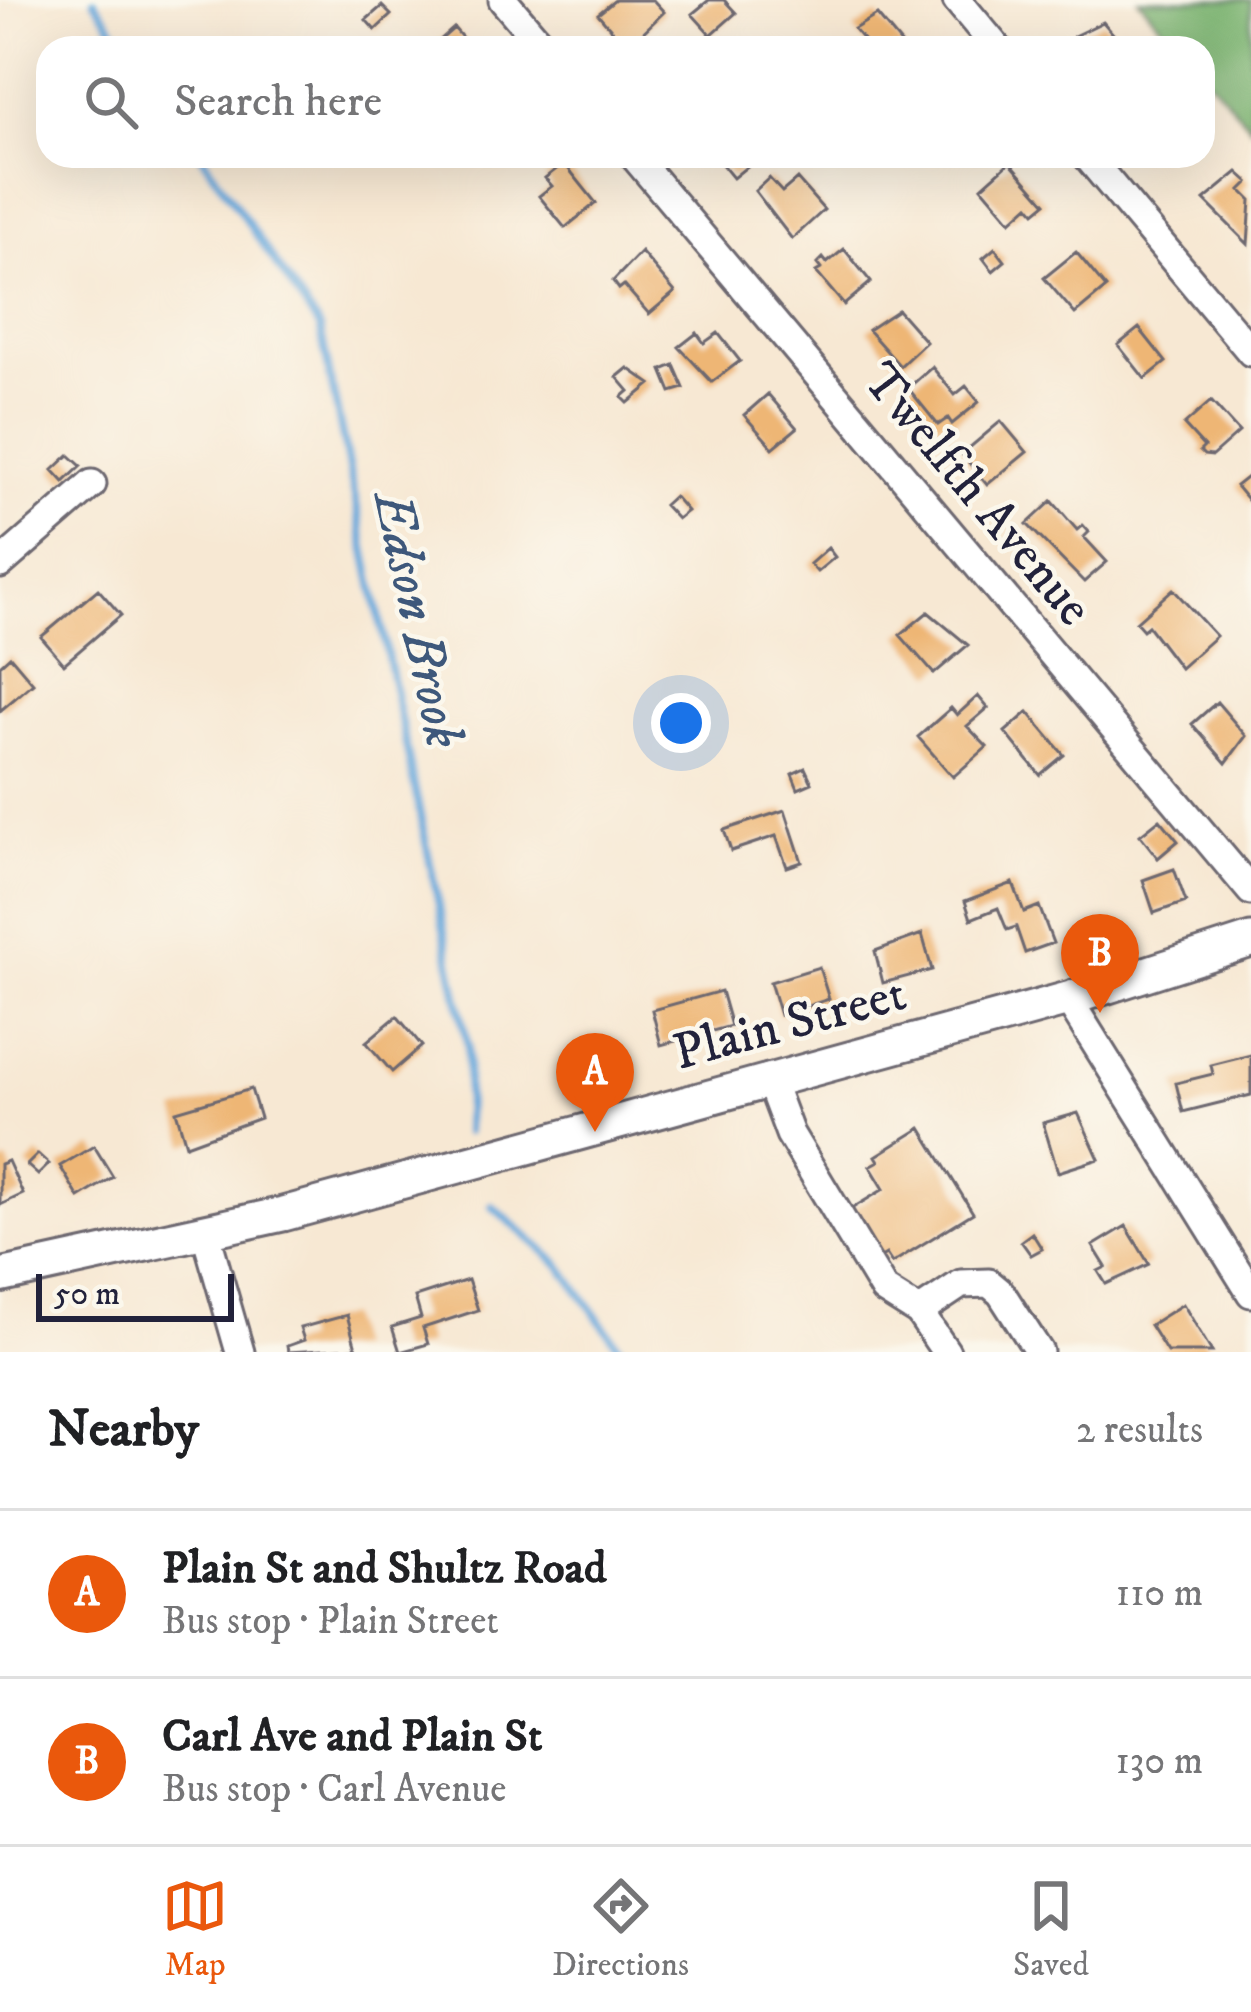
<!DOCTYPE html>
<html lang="en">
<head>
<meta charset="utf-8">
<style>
	body { margin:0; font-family:"IM FELL DW Pica",serif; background:#f6f6f6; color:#202124 }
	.scale { position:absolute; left:36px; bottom:30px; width:198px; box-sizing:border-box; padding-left:12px; border:6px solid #22223b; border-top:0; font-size:33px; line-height:42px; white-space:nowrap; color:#22223b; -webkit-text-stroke:9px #fbf7ec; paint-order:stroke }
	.you { position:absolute; left:681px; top:723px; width:42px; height:42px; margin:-30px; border:9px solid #fff; border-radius:50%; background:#1a73e8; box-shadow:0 0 0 18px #1a73e833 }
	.badge { display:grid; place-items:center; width:78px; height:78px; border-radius:50%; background:#ea580c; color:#fff; font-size:39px; font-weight:700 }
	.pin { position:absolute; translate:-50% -99px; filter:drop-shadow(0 3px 6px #0008) }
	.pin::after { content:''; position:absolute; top:63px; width:42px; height:36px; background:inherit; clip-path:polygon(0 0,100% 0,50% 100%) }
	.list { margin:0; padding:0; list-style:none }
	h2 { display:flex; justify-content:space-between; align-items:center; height:156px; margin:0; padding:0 48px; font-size:51px }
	h2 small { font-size:39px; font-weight:400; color:#757577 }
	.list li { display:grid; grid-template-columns:78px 1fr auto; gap:36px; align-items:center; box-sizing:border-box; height:168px; padding:0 48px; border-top:3px solid #e0e0e0 }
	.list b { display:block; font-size:45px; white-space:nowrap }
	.list p { margin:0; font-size:39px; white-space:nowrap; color:#757577 }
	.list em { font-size:39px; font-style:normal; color:#757577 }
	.icon { flex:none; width:66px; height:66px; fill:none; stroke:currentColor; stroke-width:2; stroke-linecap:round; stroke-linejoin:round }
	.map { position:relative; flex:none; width:1251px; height:1352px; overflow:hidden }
	.search { position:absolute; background:#fff; box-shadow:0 12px 48px #0002; left:36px; right:36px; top:36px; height:132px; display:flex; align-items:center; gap:30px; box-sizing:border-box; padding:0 42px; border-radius:36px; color:#757577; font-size:45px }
	.sheet { height:492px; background:#fff }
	nav { display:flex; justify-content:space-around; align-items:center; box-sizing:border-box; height:168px; border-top:3px solid #e0e0e0; background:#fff; font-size:33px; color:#757577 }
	nav a { display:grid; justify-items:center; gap:6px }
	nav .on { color:#ea580c }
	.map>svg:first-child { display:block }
	.forest { fill:#7bb371; stroke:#4e6a56; stroke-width:3 }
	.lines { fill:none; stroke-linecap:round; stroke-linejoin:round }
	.stream { stroke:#68a8db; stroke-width:8 }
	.building { fill:#eeb675 }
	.minor-casing { stroke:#6d6770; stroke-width:33 }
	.major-casing { stroke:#6d6770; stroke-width:39 }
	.minor { stroke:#fff; stroke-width:27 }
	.major { stroke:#fff; stroke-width:33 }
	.labels { text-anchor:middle; stroke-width:9; stroke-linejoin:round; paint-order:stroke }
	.street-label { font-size:51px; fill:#22223b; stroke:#fbf7ec }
	.water-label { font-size:54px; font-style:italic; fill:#3e587b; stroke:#fbf7ec }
</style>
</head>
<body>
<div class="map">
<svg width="1251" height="1352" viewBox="0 0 1251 1352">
	<rect width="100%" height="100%" fill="#fbf7ec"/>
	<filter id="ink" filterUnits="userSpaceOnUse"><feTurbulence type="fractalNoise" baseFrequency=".00833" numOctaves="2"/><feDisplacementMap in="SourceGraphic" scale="24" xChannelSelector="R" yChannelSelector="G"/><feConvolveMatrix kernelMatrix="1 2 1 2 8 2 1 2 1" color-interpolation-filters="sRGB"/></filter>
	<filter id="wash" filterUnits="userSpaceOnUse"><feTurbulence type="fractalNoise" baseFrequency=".004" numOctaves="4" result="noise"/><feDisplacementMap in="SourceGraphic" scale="48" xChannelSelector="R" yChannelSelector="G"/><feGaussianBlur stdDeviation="2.7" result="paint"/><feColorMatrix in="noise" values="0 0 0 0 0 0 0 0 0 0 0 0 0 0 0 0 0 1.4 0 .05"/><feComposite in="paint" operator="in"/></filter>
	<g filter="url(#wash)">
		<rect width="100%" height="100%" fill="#f7e8d3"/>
		<path class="forest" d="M1139,0H1251V127L1203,73V48H1181Z"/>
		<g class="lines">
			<path class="stream" d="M94,0L127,48
				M202,156L320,328L468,1047L466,1132
				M492,1206L559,1264L623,1352"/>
		</g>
		<g id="blocks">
			<path class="building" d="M615,0H653L664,12L627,48L598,14Z
				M709,0H724L736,13L711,35L692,14Z
				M382,6L391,15L375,30L366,20Z
				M877,15L903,46L900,48H870L854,29Z
				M1103,22L1125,48H1078L1074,36Z
				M454,28L471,48H431Z
				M715,156H760L733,178Z
				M1010,162L1046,203L1035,212L1029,205L1011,221L982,187Z
				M564,163L596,203L565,228L539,196L552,186L545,178Z
				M1238,172L1249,182L1241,190L1251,200L1248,244L1204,200Z
				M769,178L782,192L797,179L824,210L792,239L755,191Z
				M995,248L1005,261L993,271L983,258Z
				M844,249L871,282L844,305L816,272L821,269L817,264L823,258L827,263Z
				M641,252L675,292L649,314L624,285L619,289L613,281Z
				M1076,252L1106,288L1075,314L1044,278Z
				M898,310L926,342L900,366L868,330Z
				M1139,328L1166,362L1145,379L1118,345Z
				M697,333L704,343L718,333L740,361L712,382L679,347Z
				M674,365L684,388L671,392L662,370Z
				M932,367L955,395L966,386L979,402L952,424L948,418L938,425L908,388Z
				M628,368L651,384L628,403L622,397L629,391L617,377Z
				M768,394L797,428L773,448L744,415Z
				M1211,401L1239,432L1212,456L1204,455L1200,451L1204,447L1184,425Z
				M1001,421L1027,452L987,485L962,454Z
				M69,455L81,466L64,482L53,470Z
				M1251,474V504L1236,486Z
				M674,496L687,511L677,519L664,505Z
				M1052,501L1077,530L1083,525L1089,532L1084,537L1107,562L1084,582L1027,524Z
				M828,548L835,557L817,572L810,564Z
				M98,589L121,615L64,664L41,637Z
				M1173,589L1216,636L1180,668L1148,626L1143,630L1136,622Z
				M928,612L968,645L934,674L900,635Z
				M10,656L33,683L0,711V665Z
				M978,696L988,708L967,726L987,747L953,777L918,737L951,708L957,715Z
				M1217,702L1246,736L1226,763L1192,724Z
				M1028,712L1064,755L1040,775L1005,732Z
				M805,768L812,783L798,789L792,774Z
				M785,810L802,862L787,867L776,836L731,851L724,830Z
				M1160,819L1178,841L1158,858L1140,835Z
				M1174,869L1186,902L1154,913L1143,880Z
				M1013,883L1024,912L1039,906L1053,943L1025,953L1016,927L1007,930L998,908L971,919L965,901Z
				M922,934L932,970L883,983L875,951Z
				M819,967L829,999L780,1015L770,982Z
				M721,991L731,1026L661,1045L652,1010Z
				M397,1016L422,1046L392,1072L366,1042Z
				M1251,1055V1095L1183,1112L1176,1083L1213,1074L1211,1065Z
				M251,1089L260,1118L186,1145L176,1111Z
				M1078,1113L1099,1159L1058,1172L1043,1123Z
				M921,1128L973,1213L892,1263L886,1254L876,1260L846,1212L884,1189L870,1166L879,1161L876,1156Z
				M94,1146L113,1177L79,1198L60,1166Z
				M38,1154L49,1164L38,1175L27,1165Z
				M8,1161L23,1194L0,1205V1164Z
				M1126,1226L1149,1264L1106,1284L1098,1271L1106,1267L1093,1246Z
				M1032,1233L1042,1249L1031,1255L1021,1241Z
				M468,1280L478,1310L423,1328L428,1344L400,1352L392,1327L421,1318L415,1297Z
				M1183,1304L1212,1352H1167L1150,1325Z
				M347,1315L356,1348L288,1352L287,1346L304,1340L300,1328Z"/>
		</g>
	</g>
	<g filter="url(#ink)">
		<use href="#blocks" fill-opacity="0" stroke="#6d6770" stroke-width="3"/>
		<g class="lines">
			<defs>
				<path id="minor" d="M503,0L544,48
					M957,0L997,48
					M634,156L1251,891
					M1087,156L1251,352
					M0,564L92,484
					M1068,999L1251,1293
					M769,1078L790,1134L884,1290L919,1312L946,1352
					M206,1234L240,1352
					M919,1312L961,1284L989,1283L1001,1293L1039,1352"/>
				<path id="major" d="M0,1276L283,1214L1068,999L1251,940"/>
			</defs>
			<use href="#minor" class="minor-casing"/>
			<use href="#major" class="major-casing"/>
			<use href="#minor" class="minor"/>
			<use href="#major" class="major"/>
		</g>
	</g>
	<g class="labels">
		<g class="street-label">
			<text transform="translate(979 493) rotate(50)" y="18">Twelfth Avenue</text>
			<text transform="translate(789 1021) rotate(-15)" y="18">Plain Street</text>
		</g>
		<g class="water-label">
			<text transform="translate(420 619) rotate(78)" y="19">Edson Brook</text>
		</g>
	</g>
</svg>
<div class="scale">50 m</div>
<div class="you"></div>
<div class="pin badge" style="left:595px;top:1132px">A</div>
<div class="pin badge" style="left:1100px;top:1013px">B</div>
<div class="search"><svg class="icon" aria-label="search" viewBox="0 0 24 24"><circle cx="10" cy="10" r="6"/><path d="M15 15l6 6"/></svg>Search here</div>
</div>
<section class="sheet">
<h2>Nearby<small>2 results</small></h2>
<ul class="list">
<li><span class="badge">A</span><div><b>Plain St and Shultz Road</b><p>Bus stop · Plain Street</p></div><em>110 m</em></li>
<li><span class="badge">B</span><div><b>Carl Ave and Plain St</b><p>Bus stop · Carl Avenue</p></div><em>130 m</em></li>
</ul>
</section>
<nav>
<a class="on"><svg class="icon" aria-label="map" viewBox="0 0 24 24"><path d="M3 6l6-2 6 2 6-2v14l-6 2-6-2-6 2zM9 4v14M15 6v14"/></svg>Map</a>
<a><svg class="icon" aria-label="directions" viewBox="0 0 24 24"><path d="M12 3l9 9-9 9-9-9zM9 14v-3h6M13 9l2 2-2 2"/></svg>Directions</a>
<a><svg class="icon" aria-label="saved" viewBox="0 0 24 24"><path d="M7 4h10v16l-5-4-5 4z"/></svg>Saved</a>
</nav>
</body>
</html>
